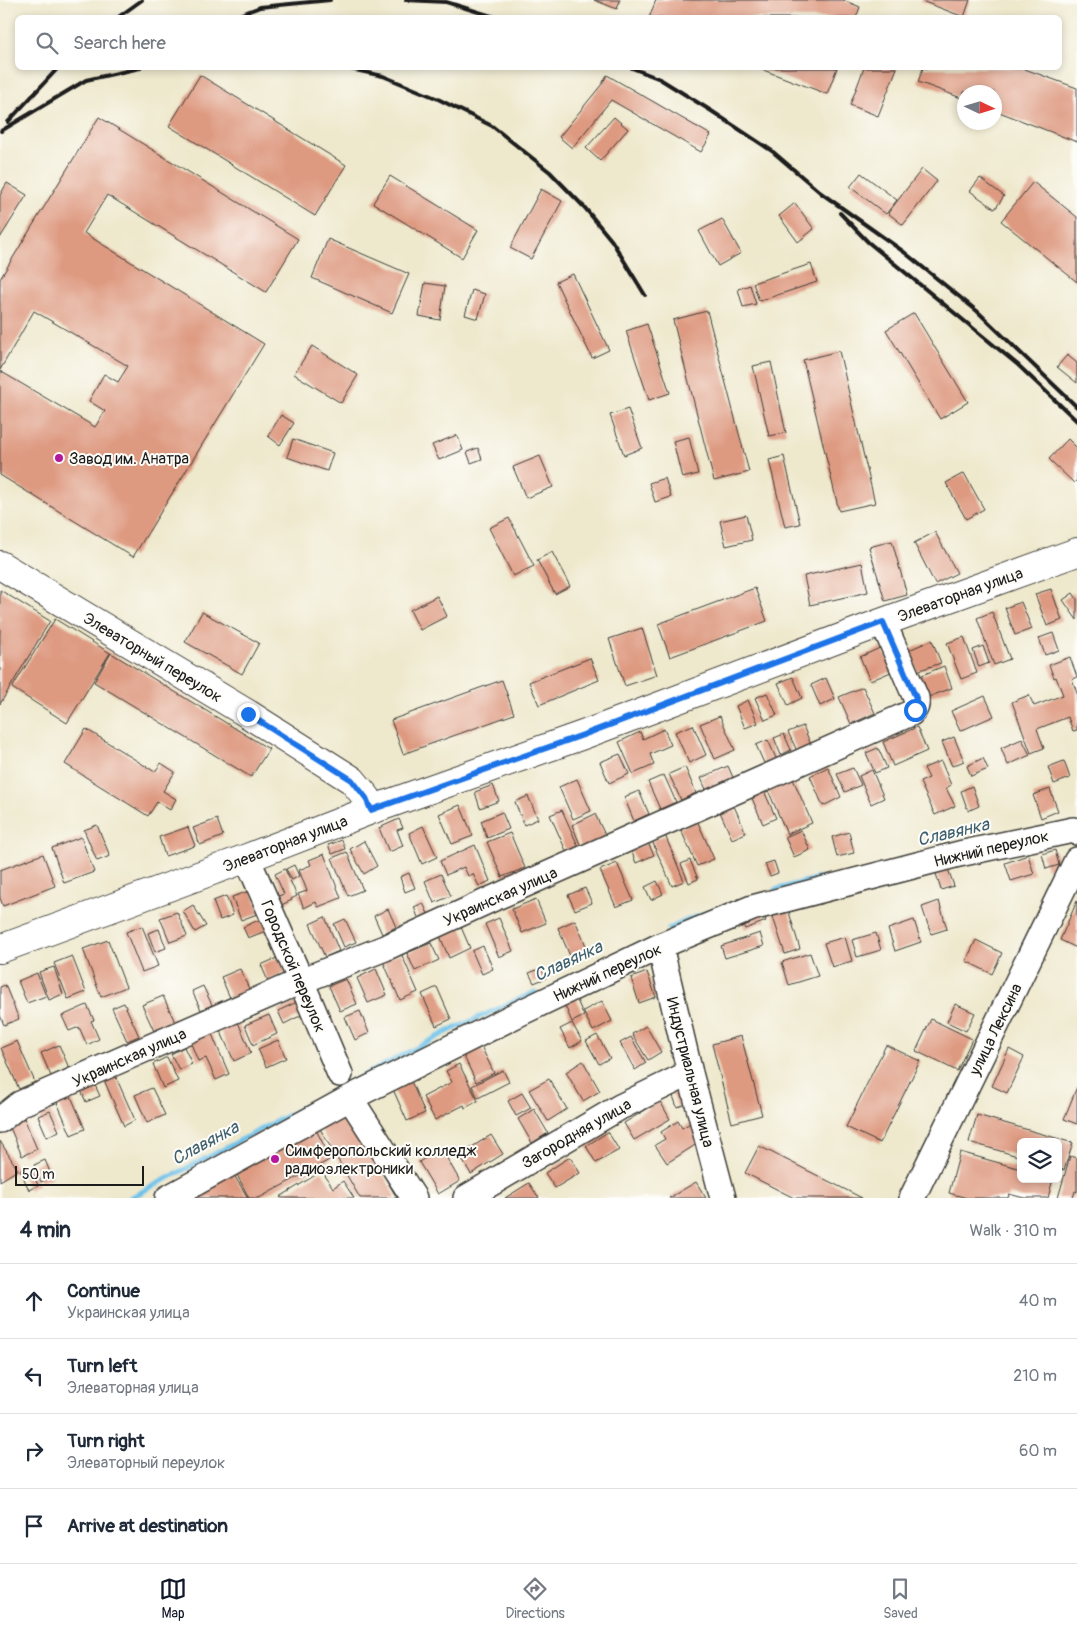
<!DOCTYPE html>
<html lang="en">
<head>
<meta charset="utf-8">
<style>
	body { margin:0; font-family:Pangolin,sans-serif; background:#f2f2f3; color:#1f2937 }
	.controls { position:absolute; right:15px; bottom:15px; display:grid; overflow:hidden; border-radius:8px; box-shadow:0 2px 8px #0003 }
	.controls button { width:45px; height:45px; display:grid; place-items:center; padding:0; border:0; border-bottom:1px solid #e0e1e3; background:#fff; color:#1f2937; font:25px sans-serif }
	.compass { position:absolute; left:957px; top:85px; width:45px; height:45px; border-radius:50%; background:#fff; box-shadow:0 2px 8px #0003; rotate:94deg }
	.scale { position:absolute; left:15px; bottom:12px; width:129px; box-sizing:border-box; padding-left:5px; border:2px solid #1c1c1c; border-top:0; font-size:14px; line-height:18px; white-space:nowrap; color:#1c1c1c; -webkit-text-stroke:4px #fdfcf7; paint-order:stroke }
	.stop { position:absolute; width:15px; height:15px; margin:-11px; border:4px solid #1a73e8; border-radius:50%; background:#fff }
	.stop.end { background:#1a73e8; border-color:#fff; box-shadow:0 1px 5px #0008 }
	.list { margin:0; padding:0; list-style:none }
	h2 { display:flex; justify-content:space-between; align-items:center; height:65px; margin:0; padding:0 20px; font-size:21px }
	h2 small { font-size:16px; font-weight:400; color:#747a83 }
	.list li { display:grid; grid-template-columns:32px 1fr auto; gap:15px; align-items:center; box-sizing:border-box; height:75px; padding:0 20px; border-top:1px solid #e0e1e3 }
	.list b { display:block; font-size:19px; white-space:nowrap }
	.list p { margin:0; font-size:16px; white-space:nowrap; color:#747a83 }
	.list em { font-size:16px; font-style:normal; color:#747a83 }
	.icon { flex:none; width:28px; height:28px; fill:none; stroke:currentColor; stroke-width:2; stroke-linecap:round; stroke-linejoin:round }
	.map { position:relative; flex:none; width:1077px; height:1198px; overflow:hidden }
	.search { position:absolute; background:#fff; box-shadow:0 2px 8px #0003; left:15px; right:15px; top:15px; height:55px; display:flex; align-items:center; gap:12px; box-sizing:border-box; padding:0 18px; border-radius:8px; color:#747a83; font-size:19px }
	.sheet { height:365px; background:#fff }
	nav { display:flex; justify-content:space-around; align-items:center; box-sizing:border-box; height:70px; border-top:1px solid #e0e1e3; background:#fff; font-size:14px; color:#747a83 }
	nav a { display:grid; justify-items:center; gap:2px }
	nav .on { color:#111827 }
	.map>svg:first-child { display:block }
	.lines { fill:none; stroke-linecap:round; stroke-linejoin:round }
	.stream { stroke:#6ec3eb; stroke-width:5 }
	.building { fill:#de9a81 }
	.minor-casing { stroke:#3c3b36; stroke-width:28 }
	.major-casing { stroke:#3c3b36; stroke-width:30 }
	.minor { stroke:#fff; stroke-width:25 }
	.major { stroke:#fff; stroke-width:28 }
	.rail { stroke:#1c1c1c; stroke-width:4 }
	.route { stroke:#1a73e8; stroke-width:6 }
	.poi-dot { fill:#b5179e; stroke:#fdfcf7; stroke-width:2 }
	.labels { text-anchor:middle; stroke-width:4; stroke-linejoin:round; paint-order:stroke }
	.poi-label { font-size:16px; fill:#1c1c1c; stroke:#fdfcf7; text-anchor:start }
	.street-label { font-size:16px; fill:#1c1c1c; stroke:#fdfcf7 }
	.water-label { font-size:18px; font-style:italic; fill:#3d5f6f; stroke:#fdfcf7 }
</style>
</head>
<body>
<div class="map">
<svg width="1077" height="1198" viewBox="0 0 1077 1198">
	<rect width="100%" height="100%" fill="#fdfcf7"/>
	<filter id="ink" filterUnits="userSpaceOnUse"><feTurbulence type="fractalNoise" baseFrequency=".02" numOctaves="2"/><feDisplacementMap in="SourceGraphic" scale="10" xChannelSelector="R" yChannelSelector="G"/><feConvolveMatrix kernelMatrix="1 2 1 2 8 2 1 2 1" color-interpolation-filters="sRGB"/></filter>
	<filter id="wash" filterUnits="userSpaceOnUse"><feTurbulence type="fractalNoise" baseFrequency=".0096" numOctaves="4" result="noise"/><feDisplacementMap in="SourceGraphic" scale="20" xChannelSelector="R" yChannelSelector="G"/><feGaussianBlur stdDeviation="1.12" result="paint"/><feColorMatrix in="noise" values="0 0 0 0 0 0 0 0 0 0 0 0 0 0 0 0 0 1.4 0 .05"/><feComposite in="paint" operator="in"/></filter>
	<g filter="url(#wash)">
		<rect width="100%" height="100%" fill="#eee8cc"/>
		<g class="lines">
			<path class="stream" d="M775,890L819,878
				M669,929L690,919L715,910
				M130,1198L449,1031L535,992"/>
		</g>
		<g id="blocks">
			<path class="building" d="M594,0H620L617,9Z
				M656,0H843L860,7L856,18H649Z
				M919,0H970L964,17Z
				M758,68H837L827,94Z
				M864,68H897L878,116L850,105Z
				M923,68H1022L1077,88V142L994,110V92H964V99L918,82Z
				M200,75L346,165L315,216L169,126Z
				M607,75L711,135L701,152L611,100L572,148L559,137L602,84Z
				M99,117L298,239L266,292L107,195L84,233L264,344L133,557L0,475V371L95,427L105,411L89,401L104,374L118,382L128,366L34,311L0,370V279Z
				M614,117L628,129L600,161L586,148Z
				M922,169L937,181L903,225L888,213Z
				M861,173L897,200L886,214L850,187Z
				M390,176L478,230L462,258L373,203Z
				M980,178L1004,196L995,209L970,191Z
				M1033,182L1077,217V282L1001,221Z
				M7,183L27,195L0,238V195Z
				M541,189L562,201L531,259L510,248Z
				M795,203L814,229L798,242L779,216Z
				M722,219L741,253L718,266L699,231Z
				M328,239L409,274L392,313L312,278Z
				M811,264L817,282L759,301L753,283Z
				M573,274L609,350L592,358L556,282Z
				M425,283L445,286L440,320L419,316Z
				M750,285L756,304L743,307L738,289Z
				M472,290L485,294L478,319L465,315Z
				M707,311L749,472L714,481L673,320Z
				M914,313L968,402L940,419L886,330Z
				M647,324L670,393L649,400L626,331Z
				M312,346L358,375L341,403L294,374Z
				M839,351L875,503L839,511L803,360Z
				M1067,355L1077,363V383L1057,367Z
				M771,362L786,433L769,436L753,366Z
				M628,409L642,448L624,455L610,415Z
				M281,415L294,423L280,445L268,436Z
				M457,435L463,450L439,460L432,445Z
				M689,437L698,474L682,478L673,441Z
				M293,439L333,453L327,471L287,457Z
				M1068,439L1077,448V480L1074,483L1049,459Z
				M478,448L482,459L471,463L467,452Z
				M540,456L553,487L526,498L513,467Z
				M784,456L800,524L785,527L769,460Z
				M964,473L984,509L966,519L946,483Z
				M665,478L671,497L655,502L649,483Z
				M746,515L752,540L726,546L720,521Z
				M509,518L534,566L513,576L489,528Z
				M935,532L957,573L935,584L914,543Z
				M892,541L907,595L885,601L869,547Z
				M552,552L570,586L555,594L537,560Z
				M862,563L868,592L810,605L804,576Z
				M755,588L767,621L670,657L658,624Z
				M1051,589L1062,620L1047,626L1035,594Z
				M0,590L50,621L0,704Z
				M1073,593L1077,599V620L1063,600Z
				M437,596L447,616L420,630L410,610Z
				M1021,602L1032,629L1015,635L1005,608Z
				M202,612L259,643L242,674L185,642Z
				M992,612L1010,659L994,665L977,618Z
				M55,619L110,653L67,723L12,688Z
				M642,628L657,675L625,686L609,639Z
				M1053,633L1059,650L1045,655L1039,638Z
				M964,637L977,673L961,679L947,643Z
				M932,640L941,663L917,671L909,650Z
				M983,646L989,663L979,667L973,650Z
				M882,647L893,671L870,681L860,657Z
				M111,653L269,749L251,777L94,682Z
				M1070,657L1077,677L1072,679L1077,693V730L1073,731L1068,717L1037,729L1044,748L1031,753L1012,702L1029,695L1034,706L1063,695L1056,677L1054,678L1049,665Z
				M590,658L599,680L539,705L529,682Z
				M944,666L952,688L923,699L915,678Z
				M793,677L802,698L788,705L778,683Z
				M826,678L835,699L820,706L811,685Z
				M502,680L514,714L403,754L391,720Z
				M863,687L875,713L851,724L839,697Z
				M767,693L777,715L765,720L755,698Z
				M985,696L994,716L960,731L951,711Z
				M748,700L758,723L745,728L736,706Z
				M720,716L735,750L715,759L700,724Z
				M693,725L706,755L689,763L675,732Z
				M803,726L812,747L798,753L788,732Z
				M917,727L927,751L893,766L883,742Z
				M86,729L155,772L161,763L175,772L163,791L176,799L170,810L157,802L148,816L65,764Z
				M664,729L671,745L650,754L654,765L633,774L619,742L640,732L643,739Z
				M784,734L791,750L781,755L774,738Z
				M954,737L964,761L952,766L942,742Z
				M1022,739L1030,755L1008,765L1001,748Z
				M768,740L779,765L767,770L756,745Z
				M878,748L887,768L875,773L866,753Z
				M620,754L629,774L609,783L600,762Z
				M983,758L988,769L971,776L967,766Z
				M941,761L951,785L946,788L955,806L935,815L920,782L929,778L924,768Z
				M1064,761L1070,778L1054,784L1048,767Z
				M728,766L735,782L708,794L701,778Z
				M685,767L696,793L681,800L669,774Z
				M828,767L841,797L823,806L810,776Z
				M853,768L861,785L845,792L837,774Z
				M872,770L884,798L871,804L859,776Z
				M664,775L676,802L660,809L648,782Z
				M577,779L591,811L573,819L559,787Z
				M793,779L812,823L787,834L768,790Z
				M493,785L499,801L480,808L475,792Z
				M972,786L979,806L968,811L961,791Z
				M1050,789L1058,811L1041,818L1033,795Z
				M639,791L649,814L634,821L624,797Z
				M764,791L776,818L763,824L751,796Z
				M528,796L538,819L524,825L515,802Z
				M460,805L473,836L452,844L439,814Z
				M734,806L746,833L732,839L720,812Z
				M562,810L579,848L567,853L550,815Z
				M502,812L509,829L487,838L481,821Z
				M595,814L606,837L582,849L572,825Z
				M217,819L223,836L200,845L193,828Z
				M399,819L403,828L397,830L403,846L389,852L379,828Z
				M697,820L714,859L697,866L680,828Z
				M97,825L110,856L97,861L84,830Z
				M423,826L437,857L422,864L409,833Z
				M188,827L195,846L165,856L159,837Z
				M801,830L810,850L794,857L785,837Z
				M849,832L854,853L837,857L832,837Z
				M510,833L525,868L502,877L487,842Z
				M665,835L684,881L672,886L652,841Z
				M81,837L94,872L64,883L52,848Z
				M342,840L345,849L332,854L328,845Z
				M364,841L377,866L364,874L350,849Z
				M648,843L654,855L636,863L631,850Z
				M475,845L490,881L479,886L473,874L468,876L464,867L446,875L440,861Z
				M1055,850L1059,865L1046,869L1042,854Z
				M347,852L363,890L348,896L332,858Z
				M43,854L55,886L3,906L0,898V870Z
				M324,854L341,898L318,907L316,902L304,908L298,894L307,891L299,870L311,865L309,860Z
				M1028,855L1034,874L1011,881L1005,863Z
				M690,860L698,879L689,883L681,864Z
				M774,861L778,873L770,876L765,864Z
				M617,863L633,900L616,907L600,870Z
				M946,863L954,886L941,890L934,867Z
				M294,865L299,876L292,880L286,869Z
				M285,869L297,896L291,899L292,900L277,907L273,898L284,894L275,874Z
				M409,873L415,888L405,892L400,877Z
				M441,874L451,896L434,903L425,881Z
				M657,881L663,894L651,900L645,887Z
				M585,888L592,903L575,910L568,895Z
				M252,890L260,913L241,920L232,897Z
				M226,896L233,915L220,920L213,901Z
				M536,899L546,923L522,933L512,909Z
				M939,901L947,929L931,934L922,907Z
				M1077,901V948L1060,940Z
				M423,903L429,916L419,920L414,907Z
				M193,905L206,926L195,932L183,911Z
				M388,909L396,927L382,934L374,916Z
				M788,909L800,949L785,954L772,914Z
				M177,912L187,936L170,942L160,918Z
				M763,913L766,921L745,929L742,921Z
				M325,917L339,951L325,957L310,924Z
				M263,918L268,930L248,938L243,927Z
				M499,918L513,951L499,957L485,924Z
				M345,919L356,942L344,947L334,924Z
				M575,920L587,948L570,956L558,928Z
				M914,920L921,942L895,951L888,929Z
				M142,926L158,966L142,972L126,932Z
				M461,927L470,948L449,958L440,936Z
				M159,929L166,948L155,952L148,933Z
				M760,933L764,946L725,958L721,946Z
				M876,933L881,950L857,957L852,940Z
				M845,937L852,961L832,967L824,943Z
				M108,940L126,987L101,997L83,949Z
				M976,940L1002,953L992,974L966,961Z
				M431,943L439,960L415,971L407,953Z
				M483,946L493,969L482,974L472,951Z
				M401,953L418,992L400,1000L383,961Z
				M810,953L818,976L789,985L782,962Z
				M72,956L86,992L68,999L54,963Z
				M279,957L286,973L268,981L261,965Z
				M54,967L63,994L49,1000L39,972Z
				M542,968L546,978L534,983L529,973Z
				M240,969L250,991L231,1000L221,977Z
				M376,969L387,995L368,1003L357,978Z
				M647,972L656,997L639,1003L631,978Z
				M37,973L46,996L27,1003L18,981Z
				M346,979L357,1004L340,1011L329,986Z
				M5,985L19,1019L4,1025L0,1015V987Z
				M203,986L212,1005L201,1010L192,991Z
				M437,987L451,1019L436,1026L422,994Z
				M163,996L175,1022L154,1031L142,1005Z
				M575,996L584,1016L572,1022L563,1001Z
				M602,1001L612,1021L593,1031L583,1011Z
				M297,1002L302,1015L284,1024L278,1011Z
				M124,1003L139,1036L127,1041L112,1008Z
				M955,1004L975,1013L966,1031L947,1022Z
				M87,1005L94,1020L91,1021L99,1039L87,1045L79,1027L69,1031L62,1016Z
				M360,1011L369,1033L355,1040L345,1017Z
				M269,1015L277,1034L253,1045L245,1025Z
				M931,1019L972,1039L957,1071L916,1051Z
				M238,1022L251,1053L234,1061L220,1030Z
				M572,1023L582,1041L570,1048L560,1029Z
				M646,1026L661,1052L648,1060L632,1034Z
				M211,1032L229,1074L216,1080L206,1058L198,1061L190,1041Z
				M597,1035L610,1058L599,1064L586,1041Z
				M741,1036L762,1115L732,1123L712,1044Z
				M631,1037L646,1063L635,1070L620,1043Z
				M278,1040L286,1058L266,1067L258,1049Z
				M478,1040L494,1073L476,1082L460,1048Z
				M17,1041L35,1082L19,1089L1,1048Z
				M59,1045L69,1068L51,1076L41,1053Z
				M886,1045L920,1061L880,1143L846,1127Z
				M184,1047L192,1064L179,1070L171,1054Z
				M1009,1049L1024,1057L1007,1093L992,1086Z
				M167,1057L178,1081L163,1088L153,1064Z
				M583,1061L600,1091L583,1101L566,1072Z
				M459,1064L478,1101L465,1108L464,1105L435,1120L423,1097L452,1082L446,1071Z
				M503,1070L509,1082L478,1098L472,1086Z
				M115,1075L135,1120L124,1126L104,1080Z
				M410,1079L425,1113L407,1121L392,1087Z
				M549,1079L567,1109L548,1121L529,1090Z
				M93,1081L100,1096L86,1102L80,1088Z
				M1077,1087V1124L1064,1119Z
				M152,1088L165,1115L147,1123L135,1095Z
				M682,1089L687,1104L677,1107L672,1093Z
				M522,1093L531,1108L516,1116L508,1101Z
				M70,1094L85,1129L71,1135L56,1100Z
				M660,1101L670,1119L634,1140L624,1123Z
				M342,1104L397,1198H360L315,1120Z
				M534,1109L548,1133L532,1143L518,1119Z
				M50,1111L59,1131L47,1137L38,1116Z
				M977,1115L1073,1143L1064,1170L1058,1168V1142H1021V1157L969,1142Z
				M24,1118L37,1149L22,1156L9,1125Z
				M678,1121L682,1128L692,1122L703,1140L667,1163L655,1145L665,1139L661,1132Z
				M315,1128L331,1159L259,1198H249L235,1171Z
				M608,1132L619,1150L596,1163L586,1146Z
				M491,1135L503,1154L471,1174L459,1155Z
				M0,1141L18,1170L0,1181Z
				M759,1146L862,1198H794L745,1173Z
				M441,1148L460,1181L438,1194L419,1162Z
				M960,1152L1021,1169V1179H1053L1048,1198H1024L1009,1194L1008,1198H967L949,1193Z
				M1070,1156L1077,1158V1192L1075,1191L1073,1198H1058Z
				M570,1157L580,1173L555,1188L545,1173Z
				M45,1160L52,1177L41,1182L34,1165Z
				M29,1166L38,1185L29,1190L20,1170Z
				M231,1170L248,1198H184Z
				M322,1171L333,1188L343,1181L354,1198H281L280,1197Z
				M696,1182L706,1198H669Z
				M529,1183L539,1198H505Z"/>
		</g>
	</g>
	<g filter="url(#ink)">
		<use href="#blocks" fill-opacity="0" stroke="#3c3b36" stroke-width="1"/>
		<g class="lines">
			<defs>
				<path id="minor" d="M247,858L301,981L340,1074
					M660,946L690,1073L723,1198
					M350,1098L414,1198
					M0,1120L20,1104L301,981L385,948L492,899L911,713C916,708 917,705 916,698L883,622
					M168,1198L350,1098L520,1013L660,946L752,908L959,854L1073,830L1077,832
					M466,1198L620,1107L690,1073
					M912,1198L1077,860"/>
				<path id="major" d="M0,565L248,714L352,780L367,798L371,810
					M0,949L247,858L371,810L583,735L883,622L1077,552"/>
			</defs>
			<use href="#minor" class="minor-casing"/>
			<use href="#major" class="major-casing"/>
			<use href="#minor" class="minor"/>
			<use href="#major" class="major"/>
			<path class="rail" d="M406,0L446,2L498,18
				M117,18L142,0
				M231,18L260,7L330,0
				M346,68L383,76L436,98L492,126L550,172L585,208L612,241L645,295
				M632,68L660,79L713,112L772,151L821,193L904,252L977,311L1077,407
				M8,122L58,68
				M1,131L86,80L140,68
				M840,213L868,242L1018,365L1077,421"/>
		</g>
	</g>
	<g class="lines" filter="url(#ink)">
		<path class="route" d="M248,714L352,780L366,798L371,810L583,735L883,622L916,698V705L915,710"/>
	</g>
	<g class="poi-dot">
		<circle cx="59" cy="458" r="5"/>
		<circle cx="275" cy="1159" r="5"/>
	</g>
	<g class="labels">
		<g class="poi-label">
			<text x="69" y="464">Завод им. Анатра</text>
			<text x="285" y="1156">Симферопольский колледж<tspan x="285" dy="18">радиоэлектроники</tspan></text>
		</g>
		<g class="street-label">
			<text transform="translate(960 594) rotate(-20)" y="6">Элеваторная улица</text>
			<text transform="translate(153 657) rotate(31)" y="6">Элеваторный переулок</text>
			<text transform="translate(285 843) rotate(-21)" y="6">Элеваторная улица</text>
			<text transform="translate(991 848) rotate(-13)" y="6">Нижний переулок</text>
			<text transform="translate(500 896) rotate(-24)" y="6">Украинская улица</text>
			<text transform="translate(294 966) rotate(67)" y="6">Городской переулок</text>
			<text transform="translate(607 972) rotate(-25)" y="6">Нижний переулок</text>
			<text transform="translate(995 1029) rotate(-64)" y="6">улица Лексина</text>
			<text transform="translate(129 1057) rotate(-24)" y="6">Украинская улица</text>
			<text transform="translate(691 1072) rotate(76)" y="6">Индустриальная улица</text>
			<text transform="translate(576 1133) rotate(-30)" y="6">Загородняя улица</text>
		</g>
		<g class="water-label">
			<text transform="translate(953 832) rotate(-13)" y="6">Славянка</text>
			<text transform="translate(568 961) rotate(-25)" y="6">Славянка</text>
			<text transform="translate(205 1143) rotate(-28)" y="6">Славянка</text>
		</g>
	</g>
</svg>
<div class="controls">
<button><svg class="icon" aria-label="layers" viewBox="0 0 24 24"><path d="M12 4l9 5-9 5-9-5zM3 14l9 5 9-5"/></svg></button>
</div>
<svg class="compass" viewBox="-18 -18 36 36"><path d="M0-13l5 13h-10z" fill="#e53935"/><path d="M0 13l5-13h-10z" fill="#747a83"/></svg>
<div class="scale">50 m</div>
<div class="stop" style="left:915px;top:710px"></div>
<div class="stop end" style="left:248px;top:714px"></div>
<div class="search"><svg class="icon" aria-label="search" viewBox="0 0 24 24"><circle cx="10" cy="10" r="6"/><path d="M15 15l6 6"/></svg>Search here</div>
</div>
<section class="sheet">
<h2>4 min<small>Walk · 310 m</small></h2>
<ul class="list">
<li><svg class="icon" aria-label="ahead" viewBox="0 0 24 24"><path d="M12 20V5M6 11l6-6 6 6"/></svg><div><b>Continue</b><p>Украинская улица</p></div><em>40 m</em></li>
<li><svg class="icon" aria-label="left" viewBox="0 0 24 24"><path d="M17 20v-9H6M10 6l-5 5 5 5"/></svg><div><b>Turn left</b><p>Элеваторная улица</p></div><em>210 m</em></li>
<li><svg class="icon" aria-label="right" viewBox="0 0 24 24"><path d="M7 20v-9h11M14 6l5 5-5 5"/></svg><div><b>Turn right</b><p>Элеваторный переулок</p></div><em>60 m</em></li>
<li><svg class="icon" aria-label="arrive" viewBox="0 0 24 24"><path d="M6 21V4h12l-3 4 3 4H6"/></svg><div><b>Arrive at destination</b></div></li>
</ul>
</section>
<nav>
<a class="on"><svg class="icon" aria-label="map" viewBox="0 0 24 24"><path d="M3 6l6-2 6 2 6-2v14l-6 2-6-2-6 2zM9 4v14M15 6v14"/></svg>Map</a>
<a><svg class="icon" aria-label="directions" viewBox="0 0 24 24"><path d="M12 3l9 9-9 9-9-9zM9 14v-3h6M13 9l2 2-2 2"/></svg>Directions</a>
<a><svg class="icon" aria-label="saved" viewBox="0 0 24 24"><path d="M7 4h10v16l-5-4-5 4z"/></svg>Saved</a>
</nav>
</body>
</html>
